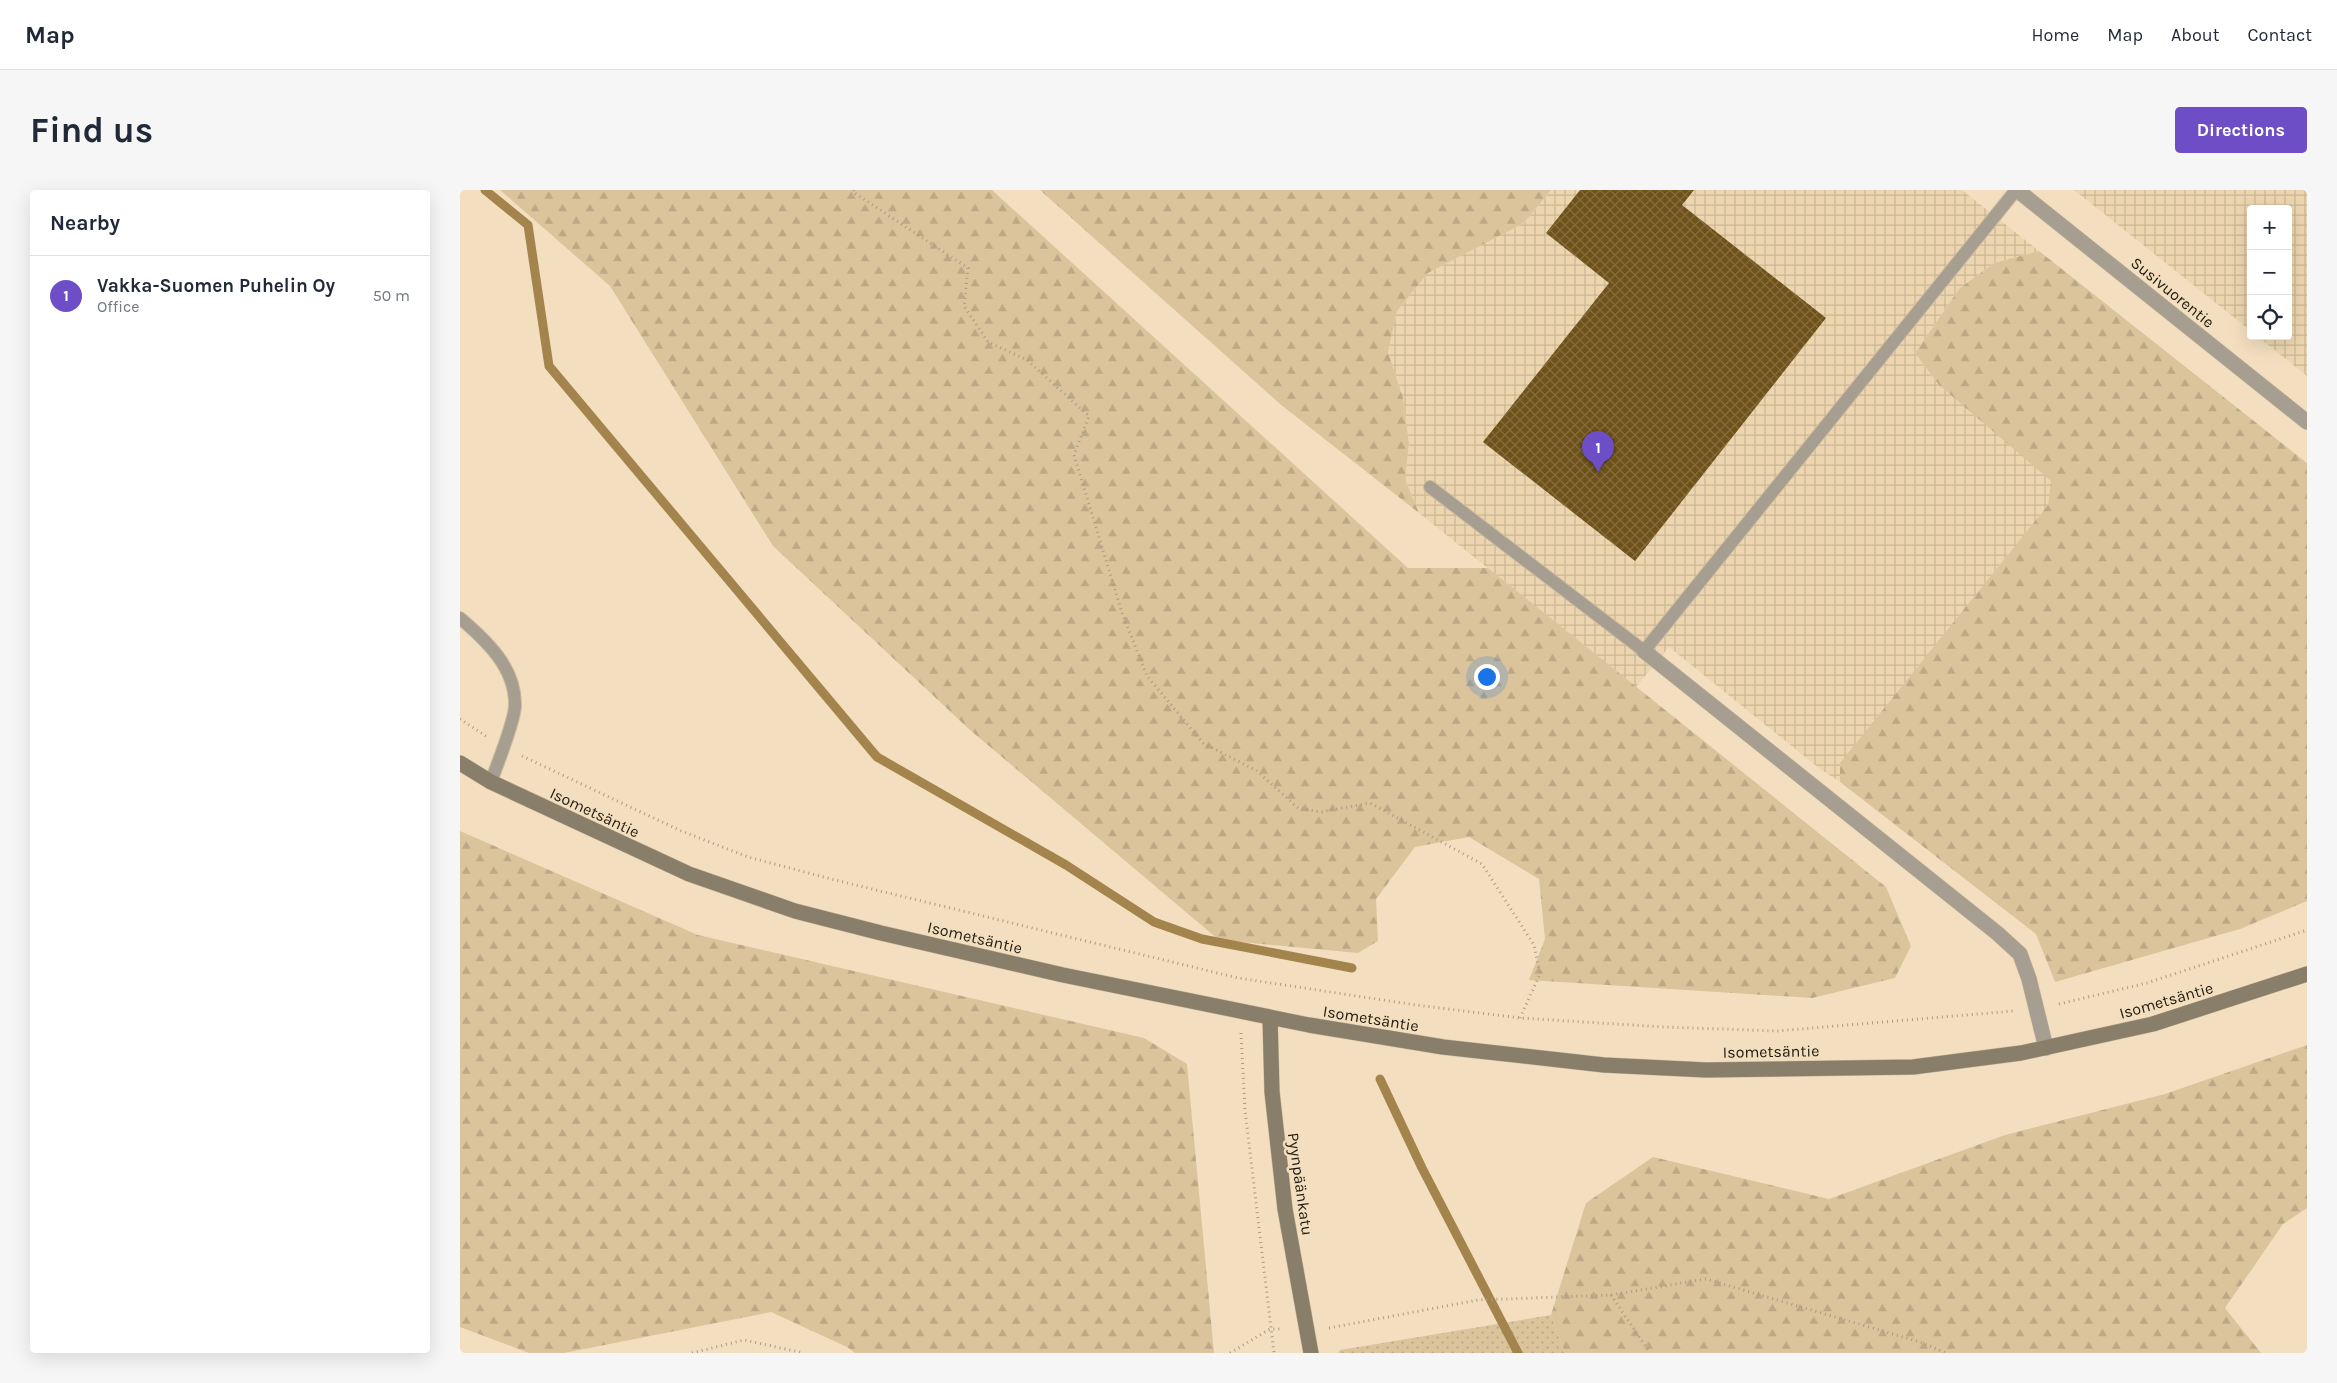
<!DOCTYPE html>
<html lang="en">
<head>
<meta charset="utf-8">
<style>
	body { margin:0; font-family:Karla,sans-serif; background:#f6f6f7; color:#1f2937 }
	.controls { position:absolute; right:15px; top:15px; display:grid; overflow:hidden; border-radius:5px; box-shadow:0 5px 20px #0002 }
	.controls button { width:45px; height:45px; display:grid; place-items:center; padding:0; border:0; border-bottom:1px solid #e0e1e3; background:#fff; color:#1f2937; font:25px sans-serif }
	.you { position:absolute; left:1026px; top:486px; width:18px; height:18px; margin:-12px; border:4px solid #fff; border-radius:50%; background:#1a73e8; box-shadow:0 0 0 8px #1a73e833 }
	.badge { display:grid; place-items:center; width:32px; height:32px; border-radius:50%; background:#6e4ec7; color:#fff; font-size:16px; font-weight:700 }
	.pin { position:absolute; translate:-50% -41px; filter:drop-shadow(0 1px 2px #0008) }
	.pin::after { content:''; position:absolute; top:26px; width:18px; height:15px; background:inherit; clip-path:polygon(0 0,100% 0,50% 100%) }
	.list { margin:0; padding:0; list-style:none }
	h2 { display:flex; justify-content:space-between; align-items:center; height:65px; margin:0; padding:0 20px; font-size:21px }
	h2 small { font-size:16px; font-weight:400; color:#747a83 }
	.list li { display:grid; grid-template-columns:32px 1fr auto; gap:15px; align-items:center; box-sizing:border-box; height:80px; padding:0 20px; border-top:1px solid #e0e1e3 }
	.list b { display:block; font-size:19px; white-space:nowrap }
	.list p { margin:0; font-size:16px; white-space:nowrap; color:#747a83 }
	.list em { font-size:16px; font-style:normal; color:#747a83 }
	.icon { flex:none; width:28px; height:28px; fill:none; stroke:currentColor; stroke-width:2; stroke-linecap:round; stroke-linejoin:round }
	.map { position:relative; flex:none; width:1847px; height:1163px; overflow:hidden; border-radius:5px }
	header { display:flex; align-items:center; gap:30px; box-sizing:border-box; height:70px; padding:0 25px; background:#fff; border-bottom:1px solid #e0e1e3 }
	header strong { font-size:24px }
	nav { display:flex; gap:28px; margin-inline-start:auto; font-size:18px }
	.intro { display:flex; align-items:center; justify-content:space-between; box-sizing:border-box; height:120px; padding:0 30px }
	h1 { margin:0; font-size:35px }
	.button { padding:12px 22px; border-radius:5px; background:#6e4ec7; color:#fff; font-size:18px; font-weight:700 }
	main { display:flex; gap:30px; padding:0 30px }
	aside { flex:1; background:#fff; border-radius:5px; box-shadow:0 5px 20px #0002 }
	.map>svg:first-child { display:block }
	.industrial { fill:url(#industrial-grid) }
	.grass { fill:url(#grass-dots) }
	.forest { fill:url(#forest-firs) }
	.lines { fill:none; stroke-linecap:round; stroke-linejoin:round }
	.stream { stroke:#a3844d; stroke-width:9 }
	.building { fill:url(#building-cross-hatch) }
	.lane-casing { stroke:#cdbb9f; stroke-width:14 }
	.street-casing { stroke:#cdbb9f; stroke-width:16 }
	.secondary-casing { stroke:#cdbb9f; stroke-width:16 }
	.path { stroke:#aa9b82; stroke-width:3; stroke-dasharray:1 4; stroke-linecap:butt }
	.lane { stroke:#a69e91; stroke-width:12 }
	.street { stroke:#a69e91; stroke-width:15 }
	.secondary { stroke:#897e6a; stroke-width:15 }
	.labels { text-anchor:middle; stroke-width:5; stroke-linejoin:round; paint-order:stroke }
	.street-label { font-size:16px; fill:#1f190d; stroke:#f3dfbf }
</style>
</head>
<body>
<header>
<strong>Map</strong>
<nav><a>Home</a><a>Map</a><a>About</a><a>Contact</a></nav>
</header>
<div class="intro"><h1>Find us</h1><a class="button">Directions</a></div>
<main>
<aside>
<h2>Nearby<small></small></h2>
<ul class="list">
<li><span class="badge">1</span><div><b>Vakka-Suomen Puhelin Oy</b><p>Office</p></div><em>50 m</em></li>
</ul>
</aside>
<div class="map">
<svg width="1847" height="1163" viewBox="0 0 1847 1163">
	<defs>
		<pattern id="industrial-grid" width="8" height="8" patternUnits="userSpaceOnUse" patternTransform="scale(1.25)"><rect width="8" height="8" fill="#edd6af"/><path d="M0 4h8M4 0v8" fill="none" stroke="#cbb795"/></pattern>
		<pattern id="grass-dots" width="8" height="8" patternUnits="userSpaceOnUse" patternTransform="scale(1.25)"><rect width="8" height="8" fill="#dbc49c"/><path d="M2 2h.1M6 6h.1" fill="none" stroke="#bca885" stroke-width="1.8" stroke-linecap="round"/></pattern>
		<pattern id="forest-firs" width="22" height="20" patternUnits="userSpaceOnUse" patternTransform="scale(1.25)"><rect width="22" height="20" fill="#dbc49c"/><path d="M5 1l3.5 6h-7zM16 11l3.5 6h-7z" fill="#bca885"/></pattern>
		<pattern id="building-cross-hatch" width="8" height="8" patternUnits="userSpaceOnUse" patternTransform="scale(1.25)"><rect width="8" height="8" fill="#6f5218"/><path d="M0 0l8 8M0 8l8-8" fill="none" stroke="#826c40"/></pattern>
	</defs>
	<rect width="100%" height="100%" fill="#f3dfbf"/>
	<path class="industrial" d="M1091,0H1502L1579,61L1534,73L1499,99L1455,163L1479,195L1592,291L1588,315L1381,573L1380,592L1360,579L1209,457L1176,497L959,323L945,289L949,253L943,208L928,162L937,121L968,83L1064,33Z
		M1614,0H1847V186L1797,146H1828V19H1791V141Z"/>
	<path class="grass" d="M1091,1125L1105,1163H878L880,1160Z"/>
	<path class="forest" d="M40,0H532L948,378H1028L1426,697L1451,756L1435,788L1352,808L1069,790L1085,749L1079,689L1009,647L955,657L916,709L918,751L898,763L759,750L510,540L313,356L150,96Z
		M580,0H1091L1064,33L968,83L937,121L928,162L943,208L949,253L945,289L959,323L820,214Z
		M1579,61L1847,273V711L1780,739L1595,792L1576,744L1380,592V573L1588,315L1591,291L1479,195L1455,163L1499,99L1534,73Z
		M0,641L238,745L684,848L727,874L754,1163H395L387,1157L311,1122L104,1163H69L0,1137Z
		M1847,855V1018L1823,1034L1765,1118L1801,1163H1105L1091,1125L1126,1013L1193,967L1369,1009L1545,945L1705,904Z"/>
	<g class="lines">
		<path class="stream" d="M25,0L68,35L89,176L417,567L606,675L694,732L742,749L892,778
			M920,889L962,978L1058,1163"/>
	</g>
	<path class="building" d="M1120,0H1234L1222,15L1366,128L1175,371L1023,252L1149,93L1086,43Z"/>
	<g class="lines">
		<defs>
			<path id="lane" d="M970,297L1184,461L1556,0
				M0,428C27,451 56,478 55,516C54,534 37,574 31,592"/>
			<path id="street" d="M1557,0L1847,232
				M1184,461L1537,743L1560,764L1569,789L1586,858"/>
			<path id="secondary" d="M0,573L31,592L229,684L335,721L421,743L603,785L849,835L983,857L1144,875L1246,880L1453,877L1561,863L1693,834L1847,784
				M810,827L812,902L825,1019L851,1163"/>
		</defs>
		<use href="#lane" class="lane-casing"/>
		<use href="#street" class="street-casing"/>
		<use href="#secondary" class="secondary-casing"/>
		<path class="path" d="M394,0L393,2L508,78L504,116L528,152L567,170L629,226L614,265L662,423L687,486L743,553L797,581L838,618L861,622L910,613L1022,674L1074,755L1080,784L1060,828
			M0,529L26,546
			M62,566L219,640L288,667L375,690L778,788L956,815L1060,828L1204,837L1317,841L1553,821
			M1599,814L1687,793L1847,740
			M781,843L785,920L814,1163
			M1151,1105L1190,1163
			M869,1138L1018,1110L1151,1105L1246,1089L1460,1152L1486,1163
			M232,1163L284,1150L344,1163
			M770,1163L810,1139H823"/>
		<use href="#lane" class="lane"/>
		<use href="#street" class="street"/>
		<use href="#secondary" class="secondary"/>
	</g>
	<g class="labels">
		<g class="street-label">
			<text transform="translate(1713 102) rotate(39)" y="6">Susivuorentie</text>
			<text transform="translate(135 622) rotate(25)" y="6">Isometsäntie</text>
			<text transform="translate(515 747) rotate(13)" y="6">Isometsäntie</text>
			<text transform="translate(1706 810) rotate(-16)" y="6">Isometsäntie</text>
			<text transform="translate(911 828) rotate(9)" y="6">Isometsäntie</text>
			<text transform="translate(1311 861) rotate(-1)" y="6">Isometsäntie</text>
			<text transform="translate(841 994) rotate(82)" y="6">Pyynpäänkatu</text>
		</g>
	</g>
</svg>
<div class="controls">
<button>+</button>
<button>−</button>
<button><svg class="icon" aria-label="locate" viewBox="0 0 24 24"><circle cx="12" cy="12" r="6"/><path d="M12 2v4M12 18v4M2 12h4M18 12h4"/></svg></button>
</div>
<div class="you"></div>
<div class="pin badge" style="left:1138px;top:282px">1</div>
</div>
</main>
</body>
</html>
